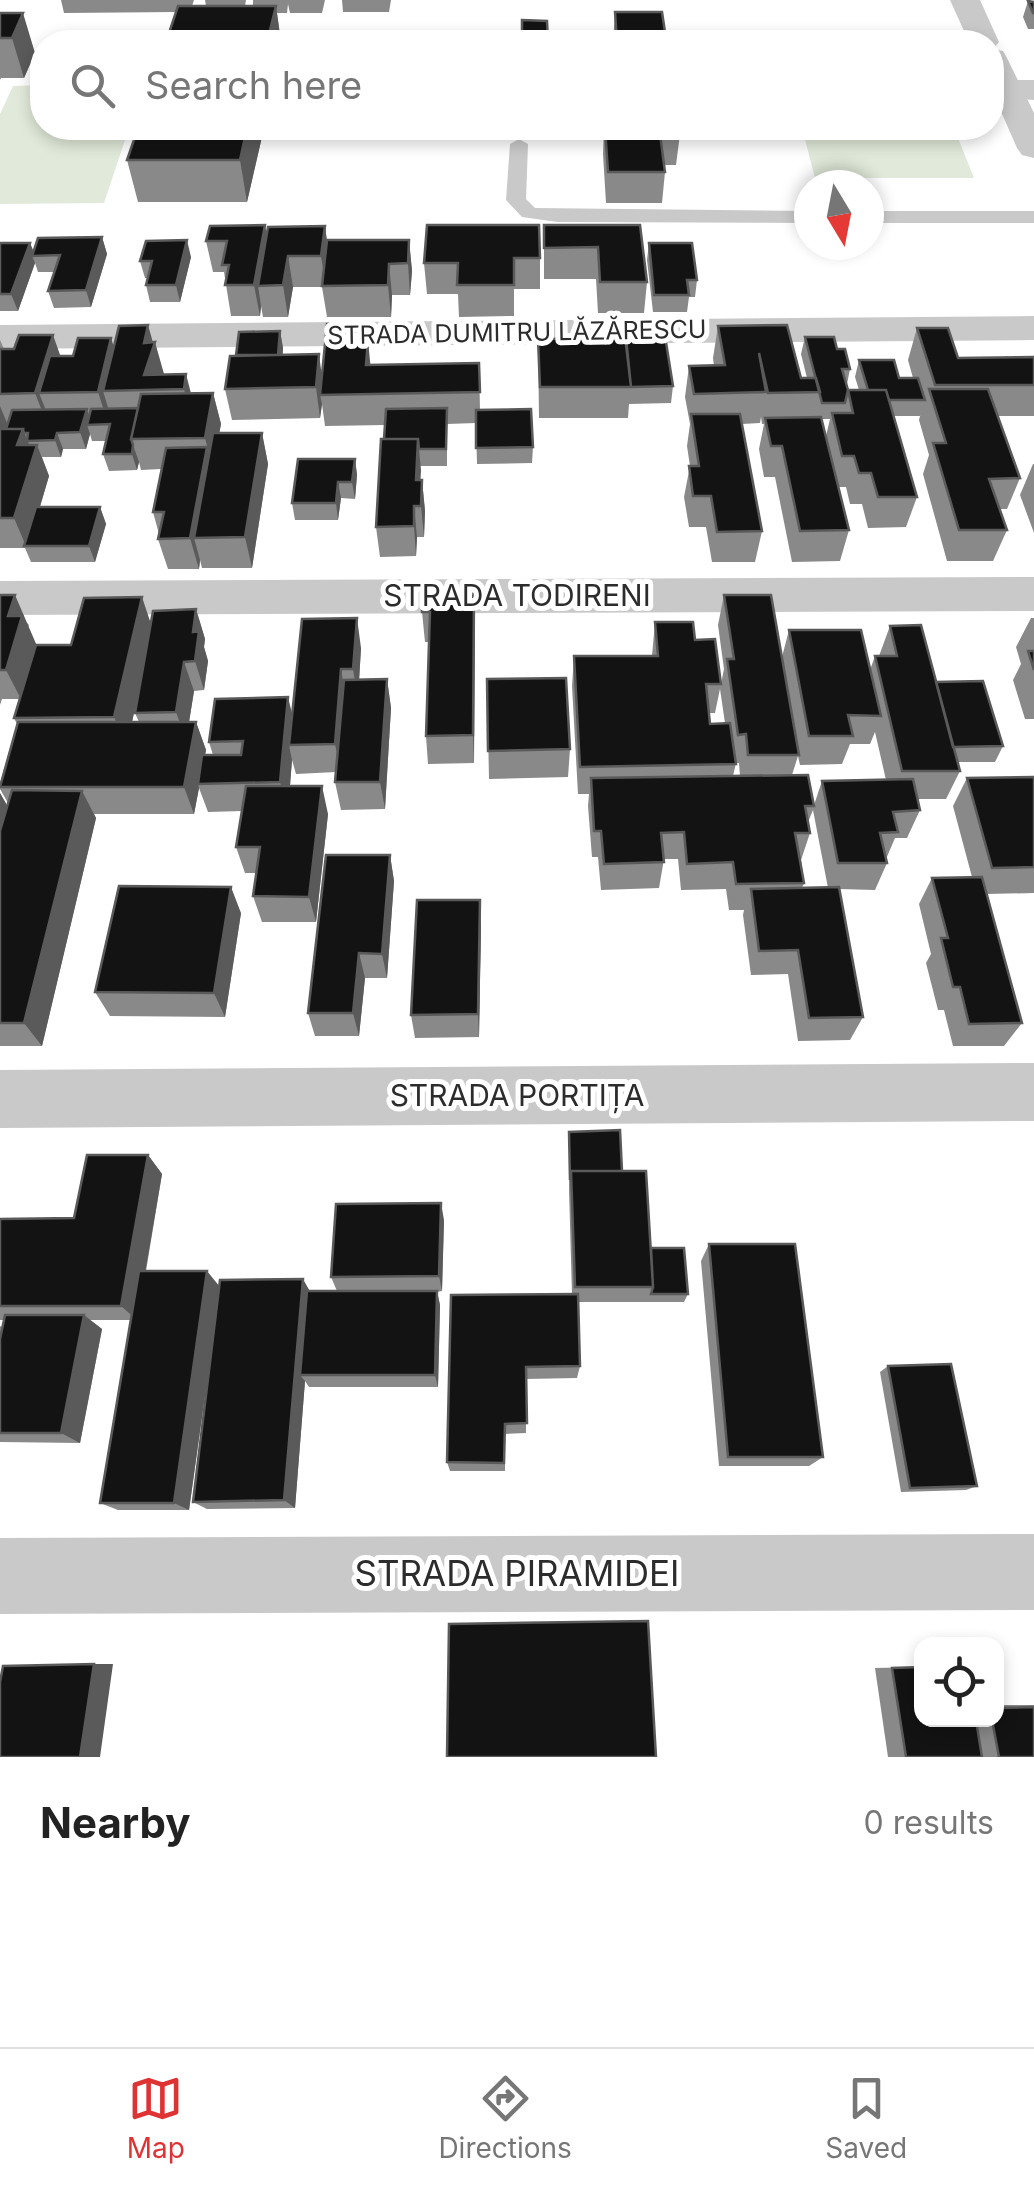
<!DOCTYPE html>
<html lang="en">
<head>
<meta charset="utf-8">
<style>
	body { margin:0; font-family:Inter,sans-serif; background:#f6f6f6; color:#222 }
	.controls { position:absolute; right:30px; bottom:30px; display:grid; overflow:hidden; border-radius:20px; box-shadow:0 5px 15px #0003 }
	.controls button { width:90px; height:90px; display:grid; place-items:center; padding:0; border:0; border-bottom:2px solid #e0e0e0; background:#fff; color:#222; font:50px sans-serif }
	.compass { position:absolute; left:794px; top:170px; width:90px; height:90px; border-radius:50%; background:#fff; box-shadow:0 5px 15px #0003; rotate:170deg }
	.list { margin:0; padding:0; list-style:none }
	h2 { display:flex; justify-content:space-between; align-items:center; height:130px; margin:0; padding:0 40px; font-size:42px }
	h2 small { font-size:32px; font-weight:400; color:#767676 }
	.icon { flex:none; width:55px; height:55px; fill:none; stroke:currentColor; stroke-width:2; stroke-linecap:round; stroke-linejoin:round }
	.map { position:relative; flex:none; width:1034px; height:1757px; overflow:hidden }
	.search { position:absolute; background:#fff; box-shadow:0 5px 15px #0003; left:30px; right:30px; top:30px; height:110px; display:flex; align-items:center; gap:25px; box-sizing:border-box; padding:0 35px; border-radius:40px; color:#767676; font-size:38px }
	.sheet { height:290px; background:#fff }
	nav { display:flex; justify-content:space-around; align-items:center; box-sizing:border-box; height:140px; border-top:2px solid #e0e0e0; background:#fff; font-size:28px; color:#767676 }
	nav a { display:grid; justify-items:center; gap:5px }
	nav .on { color:#df3233 }
	.map>svg:first-child { display:block }
	.green { fill:#e1eada }
	.lines { fill:none; stroke-linecap:round; stroke-linejoin:round }
	.service { fill:#c9c9c9; fill-rule:evenodd }
	.minor { fill:#c9c9c9; fill-rule:evenodd }
	.tertiary { fill:#c9c9c9; fill-rule:evenodd }
	.wall { fill:#898989; fill-rule:evenodd }
	.shaded-wall { fill:#5a5a5a }
	.building { fill:#131313; stroke:#5a5a5a; stroke-width:2.5 }
	.labels { text-anchor:middle; stroke-width:10; stroke-linejoin:round; paint-order:stroke }
	.far-street-label { font-size:25px; fill:#2c2c2c; stroke:#fff }
	.street-label { font-size:30px; fill:#2c2c2c; stroke:#fff }
	.near-street-label { font-size:35px; fill:#2c2c2c; stroke:#fff }
</style>
</head>
<body>
<div class="map">
<svg width="1034" height="1757" viewBox="0 0 1034 1757">
	<rect width="100%" height="100%" fill="#fff"/>
	<path class="green" d="M42,85V128H129L104,203L0,204V114L13,86Z
		M802,128H954L974,178H815Z"/>
	<g class="lines">
		<path class="service" d="M519,139L528,144L526,199L535,208L809,211V223L557,222L522,217L506,200L510,144Z
			M869,211H1034V223H869Z"/>
		<path class="minor" d="M1006,80H1034V100L995,97L992,92L995,83Z
			M1034,316V340L0,349V325Z
			M1034,577V611L0,615V581Z
			M1034,1063V1121L0,1128V1070Z
			M1034,1534V1610L0,1614V1538Z"/>
		<path class="tertiary" d="M950,0H980L999,42L993,49L1003,51L1007,58L1034,113V158L1022,155L1017,148L992,91V42H969Z"/>
	</g>
	<path class="wall" d="M41,0H194L192,6H206L205,0H246L245,6H253V0H325L322,13H290L288,4L287,13H277L281,42H166L176,12L64,13L61,0Z
		M342,0H391L389,12H343Z
		M1028,1L1034,2V29H1028L1023,17Z
		M615,12L666,39L682,42H613Z
		M0,13L35,53L24,78H1L0,80Z
		M138,128H264L247,202H138L127,160Z
		M478,128H679L680,134L676,165H664L665,172L662,203H606L603,154L604,128H533V136H478Z
		M427,225L540,258V289H514V316L459,317L458,294H427L424,263Z
		M544,225H640L647,282L644,313H598L596,279H544Z
		M325,226L327,242L409,240L412,271L410,295H392L391,317H327L322,287H293L288,317H263L261,306L260,316H231L224,272H213L206,241Z
		M102,237L107,254L91,307L54,308L48,291L55,272H38L35,263L18,311H0V243H30L34,252Z
		M649,243L697,280L695,297H689L687,312H653L647,260Z
		M191,257L180,302H150L146,285L148,278H145L140,261Z
		M718,326L801,378H807L801,354L805,337L837,349L850,369L847,384L848,390H859L855,377L859,360L899,378H913L908,360L917,328L958,358L1034,357V416H998L1020,478L1007,509H1000L1007,530L993,561H947L923,474L929,455L919,420L922,408L920,416H893L917,497L906,527L868,528L862,504H850L846,487H838L849,530L840,561L792,562L775,477H764L759,449L764,424H762L761,417L760,423L742,424L762,531L755,562H712L706,527H689L684,497L690,466L687,446L690,424L685,397L689,366H714L713,358ZM821,419H830L826,436Z
		M280,331L283,348V354L322,377L361,340L370,365L479,363L480,410L533,447L532,463L477,464L476,423L447,424V466H420V480H422L425,511L424,537H417L416,556L380,557L376,527L385,425L325,426L322,404L320,418L232,420L225,389L236,355Z
		M538,339L673,386L671,403L629,404L628,418H539Z
		M0,340L4,349L60,356H73L114,346L153,342L164,375L191,393H213L221,424L219,433H262L268,464L252,568H202L200,560L199,569H168L158,539L159,534L153,512L161,469L141,470L139,462L137,470L109,471L103,454L106,441H92L90,434L86,449H63L61,457H42L49,476L40,507H100L106,524L95,562H31L25,548H0Z
		M355,459L357,475L355,499L341,498L338,520H295L292,503Z
		M1033,464H1034V533L1020,495Z
		M474,594V763L428,764L426,736L429,642H425L422,612Z
		M0,595L29,625L28,628L36,645H71L196,609L205,639L204,647L208,661L204,690L194,691L189,722H196L206,750L205,755H213L209,742L292,712L361,648L359,680L387,679L391,708L385,809L341,810L335,782L336,772L296,774L292,760L290,786L328,814L316,922H262L253,896L257,873H245L236,847L242,811L208,812L199,788L194,814H94L96,818L42,1046H0V793L7,806L8,803L0,789V783L17,724L14,718L20,699H2L0,705ZM142,676L135,713L139,722H132Z
		M724,595L782,657L789,630L870,670L875,656H879L890,626L936,682L1003,746L995,762H957L960,771L946,799H918L920,810L907,838H895L886,859L887,863L875,890L839,889L863,1017L850,1040L798,1041L788,974L751,975L743,915L744,910H729L726,889L681,890L678,859H664L659,888L601,890L598,857H592L588,806L589,794H578L572,686L574,656H652L655,622L695,640L721,684L715,713H709L710,724L725,723L720,689L724,669L718,625ZM875,732L886,780L822,781L814,805L792,775L798,756L800,765L842,764L850,744H870ZM736,763H739L740,776H733ZM813,810L828,888H802L804,883L801,860L810,833L808,822Z
		M1031,618H1034V719H1025L1013,680L1021,664L1016,647Z
		M487,679L570,749L568,777L489,779Z
		M1034,777V893L986,894L1022,1023L1004,1046H953L944,1010H938L926,963L931,954L919,904L932,878L972,877L953,806L967,778Z
		M390,855L394,881L387,978H365L359,1036H315L308,1013Z
		M241,913L225,1017L110,1016L95,992Z
		M481,926L479,1037L415,1038L411,1015Z
		M569,1132L622,1171L651,1248L688,1294L684,1302H578L580,1366L577,1378L526,1379V1433L505,1434V1471H450L447,1462L572,1294L569,1190Z
		M148,1155L162,1174L146,1271L219,1286L310,1291H337L331,1277L444,1220L442,1291L437,1292L440,1305L438,1387H309L305,1381L295,1508L207,1509L193,1502L212,1346L189,1510H118L100,1503L131,1320H90L102,1329L80,1443L0,1442V1326L2,1327L4,1320H0V1219L74,1218Z
		M709,1244L823,1457L809,1466H719L701,1261Z
		M888,1366L977,1486L966,1490L901,1492L880,1372Z
		M922,1667V1720H996V1705H1034V1757H888L875,1668Z"/>
	<path class="shaded-wall" d="M276,6L281,42H267Z
		M23,13L35,53L24,78L12,38Z
		M247,128H264L247,202L240,160Z
		M265,225L271,256L258,286L261,306L260,316L254,285Z
		M325,226L329,257L326,287L321,256Z
		M102,237L107,254L91,307L86,290Z
		M187,240L191,257L180,302L176,285Z
		M409,240L412,271L410,295L408,263Z
		M30,243L35,256H32L35,263L18,311L11,294Z
		M288,256L293,287L288,317L283,285Z
		M389,264L392,295L391,317L388,285Z
		M148,325L154,346L155,342L164,374L159,390L144,375V343Z
		M280,331L283,348L279,386L276,369Z
		M53,335L64,366L39,393L49,418L47,424L35,393Z
		M111,338L121,369L103,391L110,414L108,423L98,392Z
		M368,340L371,371L370,396L366,365Z
		M319,354L323,385L320,395L322,404L320,418L316,387Z
		M186,374L194,405L192,420L184,389Z
		M213,393L221,424L213,469L205,438Z
		M0,406L9,428L0,455Z
		M87,409L92,425H87L90,434L86,449L80,432Z
		M23,429L33,455L37,445L49,476L28,546H26L14,518L17,445Z
		M57,433L63,449L61,457L55,440Z
		M262,433L268,464L252,568L245,537Z
		M418,439L421,470L419,511L416,480Z
		M133,445L139,462L137,470L132,454Z
		M207,447L214,478L194,538L200,560L199,569L190,538Z
		M355,459L357,475L355,499L352,482Z
		M422,480L425,511L424,537L421,506Z
		M338,482L341,498L338,520L336,503Z
		M414,506L417,537L416,556L414,526Z
		M100,507L106,524L95,562L89,546Z
		M474,594L475,624L474,763L473,735Z
		M15,595L37,646L21,699L6,670L8,616Z
		M142,597L152,627L127,746L114,717Z
		M196,609L205,639L204,647L208,661L204,690L195,661L193,632Z
		M357,618L361,648L358,699L353,669Z
		M184,662L194,691L186,741L176,712Z
		M341,669L346,699L341,772L335,744Z
		M387,679L391,708L385,809L380,782Z
		M288,697L295,726L289,745L292,760L288,810L280,782Z
		M196,722L206,750L200,784H198L199,788L194,814L184,787Z
		M322,786L328,814L316,922L309,897Z
		M82,791L96,818L42,1046L24,1023Z
		M0,793L15,819L0,848Z
		M390,855L394,881L387,978L382,954Z
		M231,887L241,913L225,1017L214,993Z
		M480,900L481,926L479,1037L478,1014Z
		M359,953L365,978L359,1036L353,1013Z
		M148,1155L162,1174L137,1320L121,1306Z
		M441,1203L444,1220L442,1291L439,1276Z
		M207,1271L220,1287L189,1510L174,1503Z
		M303,1279L312,1295L300,1375L305,1381L295,1508L284,1500Z
		M437,1291L440,1305L438,1387L435,1375Z
		M84,1315L102,1329L80,1443L61,1433Z
		M94,1664H113L100,1757H80Z"/>
	<path class="building" d="M1028,1L1034,2V13H1033Z
		M178,6H276L267,42H166Z
		M615,12H662L666,39H682V42H617Z
		M0,13H23L12,38H0Z
		M522,20L547,21L548,42H495V41H522Z
		M138,128H247L240,160H127Z
		M605,128H679L680,134H660L665,172H608Z
		M265,225L254,285H225L229,265H222L227,241H206L210,226Z
		M427,225H539L540,258H514V285H457L458,263H424Z
		M544,225H640L647,282H600L598,247L544,248Z
		M325,226L321,256H288L283,285L258,286L268,227Z
		M102,237L86,290L48,291L60,255L32,256L38,238Z
		M187,240L176,285H146L152,261H140L146,241Z
		M327,240H409L408,263L389,264L388,285L322,286Z
		M0,243H30L11,294H0Z
		M649,243H692L697,280H687L689,295H654Z
		M359,323L358,340H368L366,365L479,363L480,392L320,395L327,324Z
		M148,325L144,343L155,342L144,375L186,374L184,389L103,391L119,326Z
		M787,325L801,378H816L820,392L768,393L759,353L766,392L694,394L689,366L725,365L718,326Z
		M917,328H948L958,358L1034,357V385H935Z
		M280,331L278,355H236L239,332Z
		M19,335H53L35,393L0,394V349H14Z
		M625,336H665L673,386L631,387Z
		M805,337H834L837,349H845L850,369H842L848,390L845,403H822Z
		M78,338H111L98,392L39,393L50,356H73Z
		M626,338L631,387H540L538,339Z
		M319,354L316,387L225,389L230,356Z
		M859,360H894L899,378H918L925,400H889L886,390H868Z
		M929,389H988L1020,478L989,479L1007,530H959L933,443H946Z
		M848,390H886L917,497H878L871,473H859L854,456H842L832,413H853Z
		M213,393L205,438L131,439L141,394Z
		M138,408L131,439L133,445L132,454H103L110,424L87,425L91,409Z
		M447,408L446,449H419L418,439H384L386,409Z
		M87,409L80,432L57,433L55,440L27,441L28,433H24L23,429H6L12,410Z
		M531,409L533,447L476,448V410Z
		M691,414H740L762,531L717,532L711,496H693L689,466H699Z
		M821,417L849,530L800,531L782,446H771L765,418Z
		M0,429H23L17,445H37L14,518H0Z
		M213,433H262L245,537L194,538Z
		M381,439H418L416,480H422L421,506H414V526L376,527Z
		M207,447L190,538L158,539L164,512H153L166,448Z
		M298,459H355L352,482H338L336,503H292Z
		M36,507H100L89,546H24Z
		M422,594H474L473,735L426,736L430,612H422Z
		M0,595H15L8,616H22L6,670H0Z
		M724,595H771L799,755H748L746,734L738,735L727,659H734Z
		M142,597L114,717L14,718L36,645H71L84,598Z
		M196,609L193,632L199,631L195,661L184,662L176,712L135,713L153,611Z
		M357,618L353,669H341L335,744L289,745L302,619Z
		M655,622H693L695,640L715,639L721,684H706L710,724L730,723L736,764L580,767L574,656H658Z
		M921,625L960,771H902L875,656H897L890,626Z
		M789,630H861L881,716L848,715L853,736H809Z
		M1028,651H1034V670Z
		M566,678L570,749L488,751L487,679Z
		M387,679L380,782H335L344,680Z
		M983,681L1003,746L953,747L936,682Z
		M288,697L280,782L198,784L202,755H241L243,741L209,742L215,699Z
		M18,722H196L184,787H0Z
		M808,775L814,806H805L810,833H795L804,883L736,884L733,862L687,864L684,832L661,833L664,862L604,864L601,831H594L591,778Z
		M1034,777V867L992,868L967,778Z
		M913,779L920,810L893,812L898,832L880,833L887,863H838L822,781Z
		M246,786H322L309,897L253,896L260,847H236Z
		M12,790L82,791L24,1023H0V831Z
		M326,855H390L382,954L359,953L353,1013H308Z
		M982,877L1022,1023L969,1024L960,987H953L941,938H948L932,878Z
		M119,886L231,887L214,993L95,992Z
		M839,887L863,1017L809,1018L798,950L759,951L751,889Z
		M417,900H480L478,1014L411,1015Z
		M620,1130L622,1171H571L570,1180L569,1132Z
		M87,1155H148L121,1306H0V1219L74,1218Z
		M571,1171H646L653,1287H575Z
		M441,1203L439,1276L331,1277L336,1204Z
		M709,1244H795L823,1457H728Z
		M651,1248H684L688,1294H651L653,1287Z
		M139,1271H207L174,1503H100Z
		M303,1279L284,1500L193,1502L220,1280Z
		M307,1291H437L435,1375H300Z
		M578,1294L580,1366L526,1367L527,1423L505,1424L504,1463L447,1462L451,1295Z
		M5,1315H84L61,1433H0V1339Z
		M951,1364L977,1486L910,1488L888,1366Z
		M648,1621L656,1757H447L449,1624Z
		M94,1664L80,1757H0V1682L3,1666Z
		M922,1667V1720H976L982,1757H906L892,1668Z
		M1034,1707V1757H999L992,1720H996V1708Z"/>
	<g class="labels">
		<g class="far-street-label">
			<text transform="translate(517 332) rotate(-1)" y="9">STRADA DUMITRU LĂZĂRESCU</text>
		</g>
		<g class="street-label">
			<text x="517" y="606">STRADA TODIRENI</text>
			<text x="517" y="1106">STRADA PORTIȚA</text>
		</g>
		<g class="near-street-label">
			<text x="517" y="1586">STRADA PIRAMIDEI</text>
		</g>
	</g>
</svg>
<div class="controls">
<button><svg class="icon" aria-label="locate" viewBox="0 0 24 24"><circle cx="12" cy="12" r="6"/><path d="M12 2v4M12 18v4M2 12h4M18 12h4"/></svg></button>
</div>
<svg class="compass" viewBox="-18 -18 36 36"><path d="M0-13l5 13h-10z" fill="#e53935"/><path d="M0 13l5-13h-10z" fill="#767676"/></svg>
<div class="search"><svg class="icon" aria-label="search" viewBox="0 0 24 24"><circle cx="10" cy="10" r="6"/><path d="M15 15l6 6"/></svg>Search here</div>
</div>
<section class="sheet">
<h2>Nearby<small>0 results</small></h2>
<ul class="list">
</ul>
</section>
<nav>
<a class="on"><svg class="icon" aria-label="map" viewBox="0 0 24 24"><path d="M3 6l6-2 6 2 6-2v14l-6 2-6-2-6 2zM9 4v14M15 6v14"/></svg>Map</a>
<a><svg class="icon" aria-label="directions" viewBox="0 0 24 24"><path d="M12 3l9 9-9 9-9-9zM9 14v-3h6M13 9l2 2-2 2"/></svg>Directions</a>
<a><svg class="icon" aria-label="saved" viewBox="0 0 24 24"><path d="M7 4h10v16l-5-4-5 4z"/></svg>Saved</a>
</nav>
</body>
</html>
